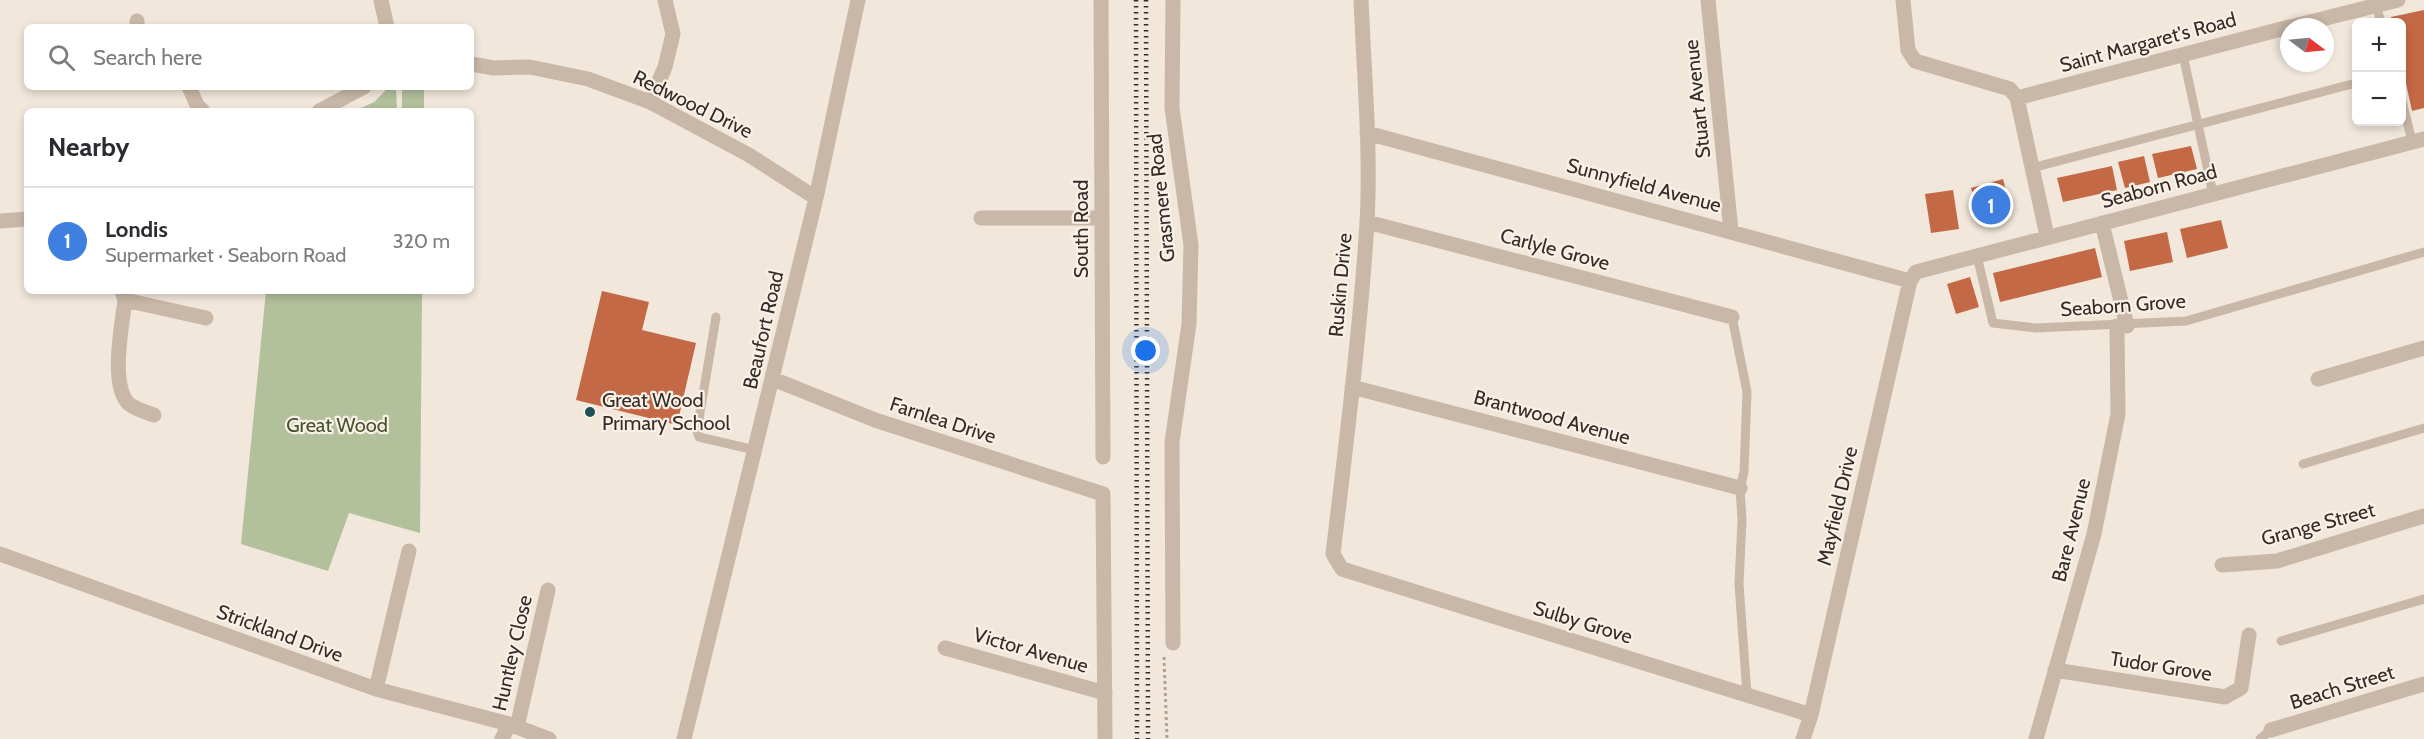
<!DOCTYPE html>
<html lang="en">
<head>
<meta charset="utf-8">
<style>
	body { margin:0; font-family:Cabin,sans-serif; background:#f2f2f3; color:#2b2b33 }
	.controls { position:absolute; right:18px; top:18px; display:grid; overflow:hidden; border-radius:9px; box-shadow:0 3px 9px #0003 }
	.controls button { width:54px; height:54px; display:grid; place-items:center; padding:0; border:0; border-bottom:2px solid #e1e1e2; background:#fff; color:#2b2b33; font:30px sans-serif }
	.compass { position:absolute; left:2280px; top:18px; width:54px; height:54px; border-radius:50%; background:#fff; box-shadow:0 3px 9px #0003; rotate:106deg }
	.you { position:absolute; left:1146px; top:351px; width:21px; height:21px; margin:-15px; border:4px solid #fff; border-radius:50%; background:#1a73e8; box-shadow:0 0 0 9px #1a73e833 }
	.badge { display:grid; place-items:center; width:39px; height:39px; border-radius:50%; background:#db2777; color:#fff; font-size:20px; font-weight:700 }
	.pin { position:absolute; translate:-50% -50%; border:3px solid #fff; box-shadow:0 2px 6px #0006 }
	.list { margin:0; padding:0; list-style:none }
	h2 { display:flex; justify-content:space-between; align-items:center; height:78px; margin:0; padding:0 24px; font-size:26px }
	h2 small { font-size:20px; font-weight:400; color:#7c7c81 }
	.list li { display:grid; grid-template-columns:39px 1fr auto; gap:18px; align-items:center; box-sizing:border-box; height:108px; padding:0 24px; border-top:2px solid #e1e1e2 }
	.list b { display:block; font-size:22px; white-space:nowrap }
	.list p { margin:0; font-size:20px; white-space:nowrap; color:#7c7c81 }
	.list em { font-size:20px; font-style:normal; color:#7c7c81 }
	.icon { flex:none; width:33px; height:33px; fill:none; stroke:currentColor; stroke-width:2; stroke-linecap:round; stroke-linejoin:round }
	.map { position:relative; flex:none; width:2424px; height:739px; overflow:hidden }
	.search { position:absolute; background:#fff; box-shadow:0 3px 9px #0003; left:24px; top:24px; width:450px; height:66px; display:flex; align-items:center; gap:15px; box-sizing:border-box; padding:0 21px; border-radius:9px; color:#7c7c81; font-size:22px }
	.panel { position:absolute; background:#fff; box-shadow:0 3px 9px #0003; left:24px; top:108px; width:450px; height:186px; border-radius:9px }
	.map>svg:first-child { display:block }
	.green { fill:#b2c09b }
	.building { fill:#c46946 }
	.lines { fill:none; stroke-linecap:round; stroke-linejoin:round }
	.path { stroke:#b5a291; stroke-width:3; stroke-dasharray:3 3; stroke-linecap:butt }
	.service { stroke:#c9b8a7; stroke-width:9 }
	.minor { stroke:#c9b8a7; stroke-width:15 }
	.rail { stroke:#352c27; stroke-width:4.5; stroke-dasharray:1.5 4.5; stroke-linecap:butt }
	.poi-dot { fill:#1d5056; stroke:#f9f1e7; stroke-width:2 }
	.labels { text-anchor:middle; stroke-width:4.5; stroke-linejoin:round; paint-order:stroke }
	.street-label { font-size:20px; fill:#352c27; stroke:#f9f1e7 }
	.poi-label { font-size:20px; fill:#352c27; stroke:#f9f1e7; text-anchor:start }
	.park-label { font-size:20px; fill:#43532b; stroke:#f9f1e7 }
</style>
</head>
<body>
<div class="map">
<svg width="2424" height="739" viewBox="0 0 2424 739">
	<rect width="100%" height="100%" fill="#f1e7db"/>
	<path class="green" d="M389,87H396L397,111H355L374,102Z
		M402,87H424V111H402Z
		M266,291H422L420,533L349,513L328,571L241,544Z"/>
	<path class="building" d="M2424,10V108L2412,111L2402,65V22H2392L2391,17Z
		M2191,146L2197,169L2158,178L2152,154Z
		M2144,156L2150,182L2125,188L2118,162Z
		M2112,166L2117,190L2063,202L2057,178Z
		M2003,179L2012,214L1981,223L1971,188Z
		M1953,190L1959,229L1931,233L1925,194Z
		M2221,220L2228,248L2187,258L2180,229Z
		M2167,232L2173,262L2130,271L2124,241Z
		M2095,248L2102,277L2000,302L1993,273Z
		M1970,277L1979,307L1956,314L1947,284Z
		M602,291L649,302L642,330L696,343L677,425L576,400Z"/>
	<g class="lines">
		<path class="path" d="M1164,657L1167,739"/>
		<path class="service" d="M2376,5L2381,22
			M2183,55L2213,194
			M2402,101L2412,141
			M2032,168L2356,83
			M1977,256L1993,323L2036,328L2186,321L2424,252
			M716,317L697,431L699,437L755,450
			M1732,317L1747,392L1744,472L1740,488L1742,520L1739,584L1747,695
			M2303,464L2424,428
			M2281,641L2424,599
			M2260,739L2271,730"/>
		<path class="minor" d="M381,0L387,27
			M1101,0L1103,457
			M1173,0L1172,108L1191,245L1189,324L1172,442L1173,643
			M1361,0C1364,74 1371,149 1367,223C1360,334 1346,444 1333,554L1342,569L1811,715
			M1708,0L1731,231
			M1903,0L1908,50L1915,61L2010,89L2017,98L2047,236
			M137,21V27
			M2290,27L2398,0
			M471,64L494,68L530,67L588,79L650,102L749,155L816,198
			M189,87L197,105L203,111
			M2017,98L2289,27
			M650,102L665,67L673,34L665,0
			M319,111L364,87
			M1367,133L1910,281
			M981,218H1102
			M0,221L27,219
			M1367,222L1732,317
			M2102,223L2127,326
			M122,291L125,300C122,326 110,383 128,403C134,409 146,412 154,415
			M125,300L206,318
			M773,379L875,420L1103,494L1105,739
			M2318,379L2424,348
			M1352,387L1740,488
			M0,554L376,689L509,724L549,739
			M2222,565L2277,561L2424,516
			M945,648L1105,693
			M2055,670L2225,697L2241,688L2249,635
			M376,689L409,551
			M517,727L548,590
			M2271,730L2424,684
			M502,739L509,724
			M684,739L816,198L858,0
			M1803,739L1811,715L1910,281L1916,272L2424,139
			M2036,739L2094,534L2118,414L2117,326"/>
		<path class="rail" d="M1136,0L1137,739
			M1146,0L1148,739"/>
	</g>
	<circle class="poi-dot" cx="590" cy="412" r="6"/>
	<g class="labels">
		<g class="street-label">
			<text transform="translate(2148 42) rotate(-15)" y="7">Saint Margaret's Road</text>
			<text transform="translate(1697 99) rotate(-96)" y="7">Stuart Avenue</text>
			<text transform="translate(693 104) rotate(26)" y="7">Redwood Drive</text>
			<text transform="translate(1644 185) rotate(15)" y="7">Sunnyfield Avenue</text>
			<text transform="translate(2159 186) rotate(-15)" y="7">Seaborn Road</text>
			<text transform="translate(1161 198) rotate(-96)" y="7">Grasmere Road</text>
			<text transform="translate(1081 229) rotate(-90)" y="7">South Road</text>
			<text transform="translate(1555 249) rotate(15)" y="7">Carlyle Grove</text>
			<text transform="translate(1340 285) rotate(-85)" y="7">Ruskin Drive</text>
			<text transform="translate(2123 305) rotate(-4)" y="7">Seaborn Grove</text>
			<text transform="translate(763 330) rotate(-77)" y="7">Beaufort Road</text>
			<text transform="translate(1552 417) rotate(15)" y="7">Brantwood Avenue</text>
			<text transform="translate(943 420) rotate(18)" y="7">Farnlea Drive</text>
			<text transform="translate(1837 506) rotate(-77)" y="7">Mayfield Drive</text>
			<text transform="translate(2318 524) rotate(-15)" y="7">Grange Street</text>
			<text transform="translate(2071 530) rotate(-76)" y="7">Bare Avenue</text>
			<text transform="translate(1583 622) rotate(17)" y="7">Sulby Grove</text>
			<text transform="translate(280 633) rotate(20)" y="7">Strickland Drive</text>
			<text transform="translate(1031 650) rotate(16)" y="7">Victor Avenue</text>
			<text transform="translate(512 653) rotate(-77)" y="7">Huntley Close</text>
			<text transform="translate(2161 666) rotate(9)" y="7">Tudor Grove</text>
			<text transform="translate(2342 687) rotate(-17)" y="7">Beach Street</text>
		</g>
		<g class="poi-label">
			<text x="602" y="407">Great Wood<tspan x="602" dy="23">Primary School</tspan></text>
		</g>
		<g class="park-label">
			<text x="337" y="432">Great Wood</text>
		</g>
	</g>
</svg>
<div class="controls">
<button>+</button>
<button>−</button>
</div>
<svg class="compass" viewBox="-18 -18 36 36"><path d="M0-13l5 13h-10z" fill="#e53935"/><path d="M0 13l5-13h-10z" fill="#7c7c81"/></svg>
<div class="you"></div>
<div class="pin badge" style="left:1991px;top:205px;background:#3f7fe0">1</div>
<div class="search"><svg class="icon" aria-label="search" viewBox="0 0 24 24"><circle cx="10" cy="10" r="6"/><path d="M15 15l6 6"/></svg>Search here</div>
<section class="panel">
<h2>Nearby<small></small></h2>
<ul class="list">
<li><span class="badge" style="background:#3f7fe0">1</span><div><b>Londis</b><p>Supermarket · Seaborn Road</p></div><em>320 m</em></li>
</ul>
</section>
</div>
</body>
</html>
